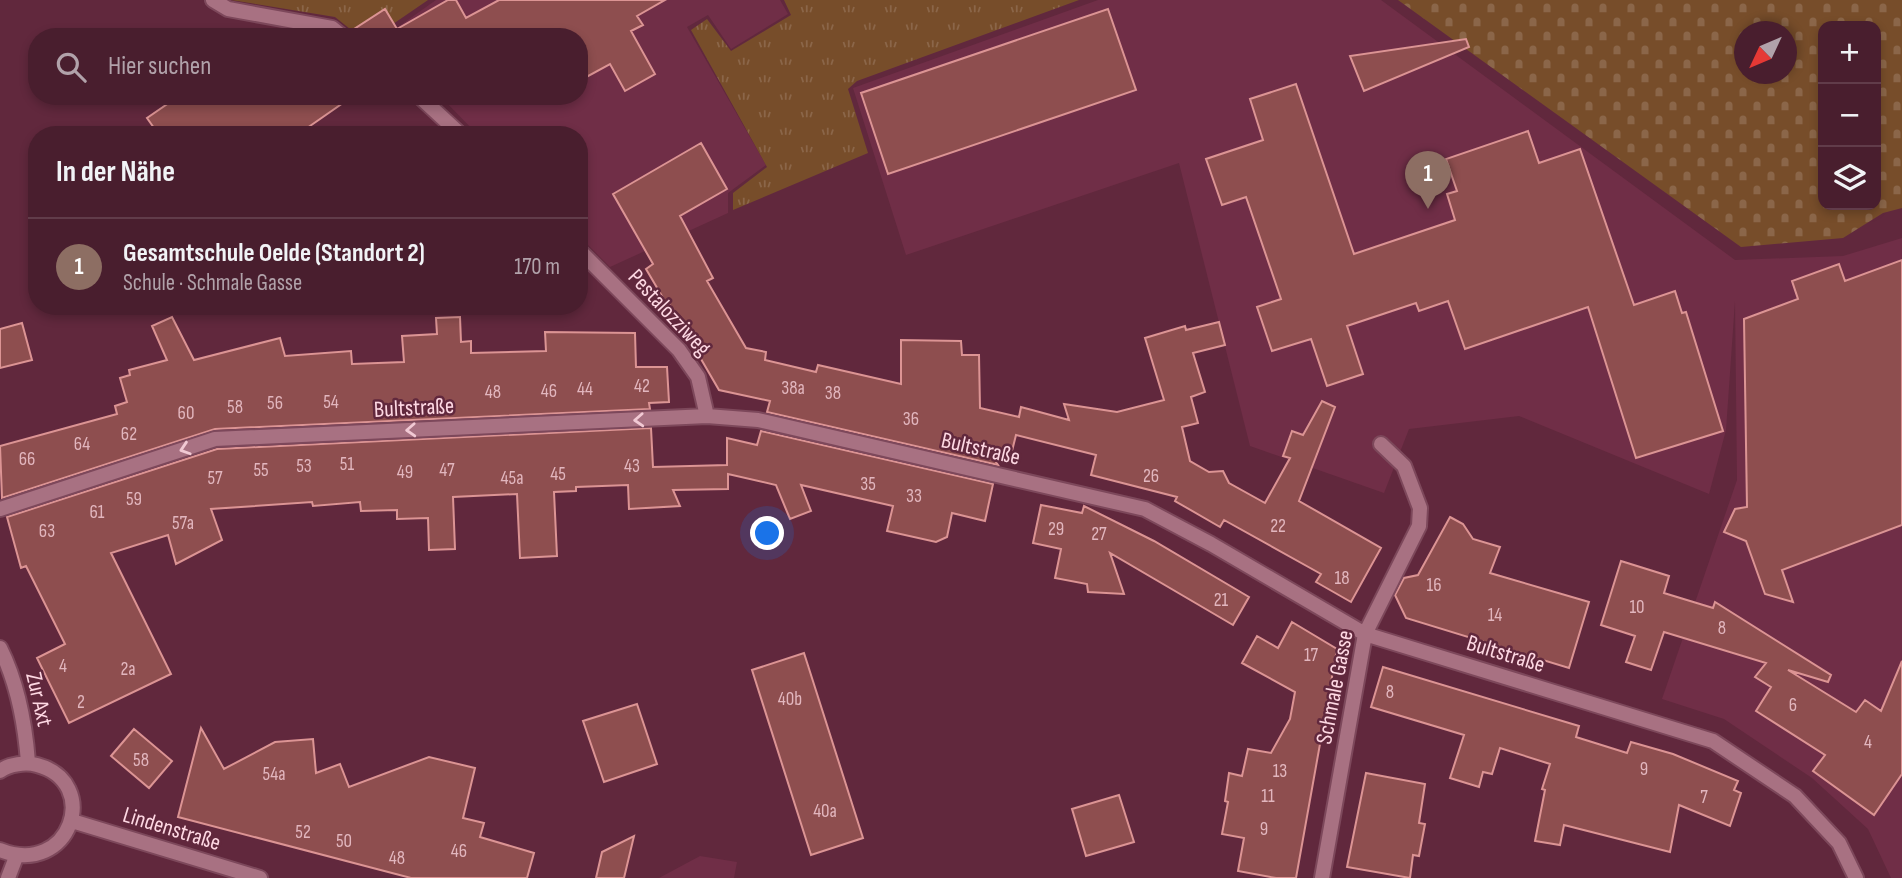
<!DOCTYPE html>
<html lang="de">
<head>
<meta charset="utf-8">
<style>
	body { margin:0; font-family:"Sofia Sans Condensed",sans-serif; background:#532b3a; color:#f1f3f6 }
	.controls { position:absolute; right:21px; top:21px; display:grid; overflow:hidden; border-radius:14px; box-shadow:0 4px 10px #0003 }
	.controls button { width:63px; height:63px; display:grid; place-items:center; padding:0; border:0; border-bottom:2px solid #613c4a; background:#491e2e; color:#f1f3f6; font:35px sans-serif }
	.compass { position:absolute; left:1734px; top:21px; width:63px; height:63px; border-radius:50%; background:#491e2e; box-shadow:0 4px 10px #0003; rotate:226deg }
	.you { position:absolute; left:768px; top:534px; width:24px; height:24px; margin:-18px; border:5px solid #fff; border-radius:50%; background:#1a73e8; box-shadow:0 0 0 10px #1a73e833 }
	.badge { display:grid; place-items:center; width:46px; height:46px; border-radius:50%; background:#ea580c; color:#fff; font-size:23px; font-weight:700 }
	.pin { position:absolute; translate:-50% -58px; filter:drop-shadow(0 2px 4px #0008) }
	.pin::after { content:''; position:absolute; top:37px; width:24px; height:21px; background:inherit; clip-path:polygon(0 0,100% 0,50% 100%) }
	.list { margin:0; padding:0; list-style:none }
	h2 { display:flex; justify-content:space-between; align-items:center; height:91px; margin:0; padding:0 28px; font-size:30px }
	h2 small { font-size:23px; font-weight:400; color:#b1a2aa }
	.list li { display:grid; grid-template-columns:46px 1fr auto; gap:21px; align-items:center; box-sizing:border-box; height:98px; padding:0 28px; border-top:2px solid #613c4a }
	.list b { display:block; font-size:26px; white-space:nowrap }
	.list p { margin:0; font-size:23px; white-space:nowrap; color:#b1a2aa }
	.list em { font-size:23px; font-style:normal; color:#b1a2aa }
	.icon { flex:none; width:38px; height:38px; fill:none; stroke:currentColor; stroke-width:2; stroke-linecap:round; stroke-linejoin:round }
	.map { position:relative; flex:none; width:1902px; height:878px; overflow:hidden }
	.search { position:absolute; background:#491e2e; box-shadow:0 4px 10px #0003; left:28px; top:28px; width:560px; height:77px; display:flex; align-items:center; gap:18px; box-sizing:border-box; padding:0 24px; border-radius:28px; color:#b1a2aa; font-size:26px }
	.panel { position:absolute; background:#491e2e; box-shadow:0 4px 10px #0003; left:28px; top:126px; width:560px; height:189px; border-radius:28px }
	.map>svg:first-child { display:block }
	.built { fill:#702e47 }
	.cemetery { fill:url(#cemetery-stones); fill-rule:evenodd }
	.park { fill:url(#park-tufts) }
	.building { fill:#8e4e4f; stroke:#dc9494; stroke-width:2 }
	.lines { fill:none; stroke-linecap:round; stroke-linejoin:round }
	.minor-casing { stroke:#7d485b; stroke-width:18 }
	.tertiary-casing { stroke:#7d485b; stroke-width:18 }
	.minor { stroke:#a87182; stroke-width:14 }
	.tertiary { stroke:#a87182; stroke-width:14 }
	.oneway { stroke:#f1c9d4 }
	.labels { text-anchor:middle; stroke-width:5; stroke-linejoin:round; paint-order:stroke }
	.number-label { font-size:19px; fill:#e2b6be }
	.street-label { font-size:23px; fill:#fed8e3; stroke:#61283d }
</style>
</head>
<body>
<div class="map">
<svg width="1902" height="878" viewBox="0 0 1902 878">
	<defs>
		<pattern id="cemetery-stones" width="16" height="16" patternUnits="userSpaceOnUse" patternTransform="scale(1.75)"><rect width="16" height="16" fill="#774d2a"/><path d="M2 7V4a2 2 0 0 1 4 0v3zM10 15v-3a2 2 0 0 1 4 0v3z" fill="#8b6649"/></pattern>
		<pattern id="park-tufts" width="24" height="20" patternUnits="userSpaceOnUse" patternTransform="scale(1.75)"><rect width="24" height="20" fill="#774d2a"/><path d="M3 7l-1-3M5 7V3M7 7l1-3M15 17l-1-3M17 17v-4M19 17l1-3" fill="none" stroke="#8b6649"/></pattern>
	</defs>
	<rect width="100%" height="100%" fill="#61283d"/>
	<path class="built" d="M436,0H780L788,14L731,49L708,15L687,27L766,165L728,193V213L610,267L579,236V135H478L440,96H579V37H384Z
		M1098,0H1381L1735,260L1843,256L1902,238V878H1891L1868,829L1812,778L1724,719L1662,699L1737,480L1735,301L1726,430L1709,494L1519,416L1409,429L1384,493L1250,446L1179,163L906,255L853,88Z
		M700,856L737,862L734,878H659Z"/>
	<path class="cemetery" d="M1398,0H1902V208L1883,213L1843,238L1741,247ZM1823,26H1876V205H1823ZM1744,32H1786V74H1744Z"/>
	<path class="park" d="M231,0H428L374,37H360L335,17Z
		M784,0H1079L857,81L848,89L868,153L733,210V193L767,167L691,30L707,19L731,51L791,15Z"/>
	<path class="building" d="M448,0H456L466,18L499,0H665L637,16L643,25L631,31L655,74L625,91L610,64L579,81V37H352L351,31L385,9L397,29Z
		M1108,9L1136,90L888,174L861,93Z
		M1466,39L1469,47L1364,91L1350,56Z
		M1296,84L1354,254L1455,220L1447,194L1457,191L1446,159L1528,131L1539,163L1580,149L1634,305L1675,291L1682,313L1686,312L1723,431L1636,458L1588,307L1465,349L1448,301L1419,311L1416,303L1347,326L1363,374L1327,386L1311,339L1272,351L1257,307L1281,299L1246,197L1222,205L1206,159L1263,140L1250,99Z
		M179,96H353L297,135H159L147,118Z
		M701,143L727,189L680,216L713,278L707,281L746,348L766,352L765,360L816,372L818,365L901,384V340L961,341L962,355H979L980,408L1019,417L1021,407L1069,420L1064,404L1117,412L1164,400L1145,338L1185,326L1186,330L1219,322L1225,345L1193,353L1205,392L1191,397L1198,423L1182,427L1190,461L1209,472L1223,471L1229,483L1265,503L1290,458L1283,456L1292,431L1303,435L1322,401L1335,407L1299,501L1381,548L1351,602L1316,582L1321,574L1224,520L1220,527L1175,501L1177,497L1091,475L1096,455L1016,435L1011,455L1000,452L996,462L998,465L767,412L770,401L719,390L668,302L666,303L646,269L653,264L613,194Z
		M1902,260V525L1782,570L1793,602L1765,594L1746,541L1724,532L1735,509L1747,507L1744,319L1798,299L1792,281L1839,264L1845,281Z
		M172,317L194,360L280,338L285,356L351,351L352,364L404,362L402,336L437,334L436,318L460,317L461,342L471,341V353L546,351L545,332L635,333L636,367H667L669,402L649,403L650,409L215,429L2,498L0,446L117,414L115,406L127,402L120,378L130,375L129,370L167,360L152,326Z
		M22,323L32,360L0,368V329Z
		M651,428L653,467L727,465V438L757,445L761,431L993,484L985,521L952,513L947,537L936,542L887,531L893,506L801,485L811,511L790,519L776,485L728,474V489L673,490L680,506L629,509L628,485L576,487V491L554,492L557,556L520,558L517,494L453,497L455,549L429,550L428,518L397,519V510L361,511L360,502L313,506L312,502L211,509L222,540L176,564L168,535L111,553L171,674L69,723L37,658L65,644L26,566L21,568L7,517L217,449Z
		M1041,505L1082,513L1084,506L1154,541L1249,597L1233,625L1110,553L1124,594L1088,592L1087,584L1055,578L1061,549L1033,543Z
		M1450,517L1463,524L1473,539L1500,547L1490,573L1589,602L1569,668L1406,618L1395,595L1404,578L1418,575Z
		M1621,561L1669,576L1664,593L1713,608L1715,602L1831,675L1828,682L1788,670L1856,712L1865,700L1881,711L1902,661V774L1874,815L1813,771L1825,755L1756,711L1771,687L1755,677L1766,663L1664,632L1651,670L1626,662L1635,636L1601,625Z
		M1292,622L1337,649L1296,878H1276L1238,871L1244,838L1222,834L1228,802L1225,801L1229,773L1242,776L1248,749L1271,753L1290,719L1295,692L1242,663L1257,636L1278,648Z
		M804,653L863,838L811,855L752,670Z
		M1383,667L1579,726L1576,737L1627,753L1631,742L1673,754L1738,781L1734,790L1741,793L1730,826L1679,805L1670,852L1564,825L1560,845L1535,841L1545,790L1542,789L1550,764L1500,748L1492,774L1483,772L1479,787L1450,778L1464,735L1371,707Z
		M637,704L657,764L604,782L583,721Z
		M201,728L224,769L275,742L313,739L316,773L340,764L349,787L429,757L475,768L463,818L484,823L480,837L534,853L527,878H411L178,817Z
		M134,729L172,761L149,788L111,756Z
		M1366,773L1425,784L1419,823L1425,824L1419,856L1413,855L1410,878L1347,867Z
		M1119,795L1134,842L1086,856L1072,809Z
		M634,836L624,878H596L602,852Z"/>
	<g class="lines">
		<defs>
			<path id="minor" d="M213,0L228,9L332,28L343,37
				M419,96L461,135
				M579,250L679,350L698,377L707,416
				M0,509L215,439L707,416L758,420L1145,509L1211,544L1365,634L1713,741L1795,796L1839,843L1856,878
				M1322,878L1365,634L1419,526L1420,508L1404,466L1381,444"/>
			<path id="tertiary" d="M0,648C18,684 25,723 28,762
				M0,771C9,764 26,762 37,765C102,782 71,878 0,850
				M72,821L260,878
				M8,878L16,857"/>
		</defs>
		<use href="#minor" class="minor-casing"/>
		<use href="#tertiary" class="tertiary-casing"/>
		<use href="#minor" class="minor"/>
		<use href="#tertiary" class="tertiary"/>
	</g>
	<defs><path id="oneway-chevron" d="M-2-3.5L2.5 0L-2 3.5" fill="none" stroke-width="1.6" stroke-linecap="round" stroke-linejoin="round" transform="scale(1.75)"/></defs>
	<g class="oneway">
		<use href="#oneway-chevron" transform="translate(639 420) rotate(177)"/>
		<use href="#oneway-chevron" transform="translate(411 430) rotate(177)"/>
		<use href="#oneway-chevron" transform="translate(185 449) rotate(162)"/>
	</g>
	<g class="labels">
		<g class="number-label">
			<text x="642" y="392">42</text>
			<text x="793" y="394">38a</text>
			<text x="585" y="395">44</text>
			<text x="549" y="397">46</text>
			<text x="493" y="398">48</text>
			<text x="833" y="399">38</text>
			<text x="331" y="408">54</text>
			<text x="275" y="409">56</text>
			<text x="235" y="413">58</text>
			<text x="186" y="419">60</text>
			<text x="911" y="425">36</text>
			<text x="129" y="440">62</text>
			<text x="82" y="450">64</text>
			<text x="27" y="465">66</text>
			<text x="347" y="470">51</text>
			<text x="304" y="472">53</text>
			<text x="632" y="472">43</text>
			<text x="261" y="476">55</text>
			<text x="447" y="476">47</text>
			<text x="405" y="478">49</text>
			<text x="558" y="480">45</text>
			<text x="1151" y="482">26</text>
			<text x="215" y="484">57</text>
			<text x="512" y="484">45a</text>
			<text x="868" y="490">35</text>
			<text x="914" y="502">33</text>
			<text x="134" y="505">59</text>
			<text x="97" y="518">61</text>
			<text x="183" y="529">57a</text>
			<text x="1278" y="532">22</text>
			<text x="1056" y="535">29</text>
			<text x="47" y="537">63</text>
			<text x="1099" y="540">27</text>
			<text x="1342" y="584">18</text>
			<text x="1434" y="591">16</text>
			<text x="1221" y="606">21</text>
			<text x="1637" y="613">10</text>
			<text x="1495" y="621">14</text>
			<text x="1722" y="634">8</text>
			<text x="1311" y="661">17</text>
			<text x="63" y="672">4</text>
			<text x="128" y="675">2a</text>
			<text x="1390" y="698">8</text>
			<text x="790" y="705">40b</text>
			<text x="81" y="708">2</text>
			<text x="1793" y="711">6</text>
			<text x="1868" y="748">4</text>
			<text x="141" y="766">58</text>
			<text x="1644" y="775">9</text>
			<text x="1280" y="777">13</text>
			<text x="274" y="780">54a</text>
			<text x="1268" y="802">11</text>
			<text x="1704" y="803">7</text>
			<text x="825" y="817">40a</text>
			<text x="1264" y="835">9</text>
			<text x="303" y="838">52</text>
			<text x="344" y="847">50</text>
			<text x="459" y="857">46</text>
			<text x="397" y="864">48</text>
		</g>
		<g class="street-label">
			<text transform="translate(670 312) rotate(47)" y="8">Pestalozziweg</text>
			<text transform="translate(414 407) rotate(-3)" y="8">Bultstraße</text>
			<text transform="translate(981 448) rotate(13)" y="8">Bultstraße</text>
			<text transform="translate(1506 653) rotate(17)" y="8">Bultstraße</text>
			<text transform="translate(1334 687) rotate(-79)" y="8">Schmale Gasse</text>
			<text transform="translate(40 699) rotate(77)" y="8">Zur Axt</text>
			<text transform="translate(172 828) rotate(17)" y="8">Lindenstraße</text>
		</g>
	</g>
</svg>
<div class="controls">
<button>+</button>
<button>−</button>
<button><svg class="icon" aria-label="layers" viewBox="0 0 24 24"><path d="M12 4l9 5-9 5-9-5zM3 14l9 5 9-5"/></svg></button>
</div>
<svg class="compass" viewBox="-18 -18 36 36"><path d="M0-13l5 13h-10z" fill="#e53935"/><path d="M0 13l5-13h-10z" fill="#b1a2aa"/></svg>
<div class="you"></div>
<div class="pin badge" style="left:1428px;top:209px;background:#8d6e63">1</div>
<div class="search"><svg class="icon" aria-label="search" viewBox="0 0 24 24"><circle cx="10" cy="10" r="6"/><path d="M15 15l6 6"/></svg>Hier suchen</div>
<section class="panel">
<h2>In der Nähe<small></small></h2>
<ul class="list">
<li><span class="badge" style="background:#8d6e63">1</span><div><b>Gesamtschule Oelde (Standort 2)</b><p>Schule · Schmale Gasse</p></div><em>170 m</em></li>
</ul>
</section>
</div>
</body>
</html>
